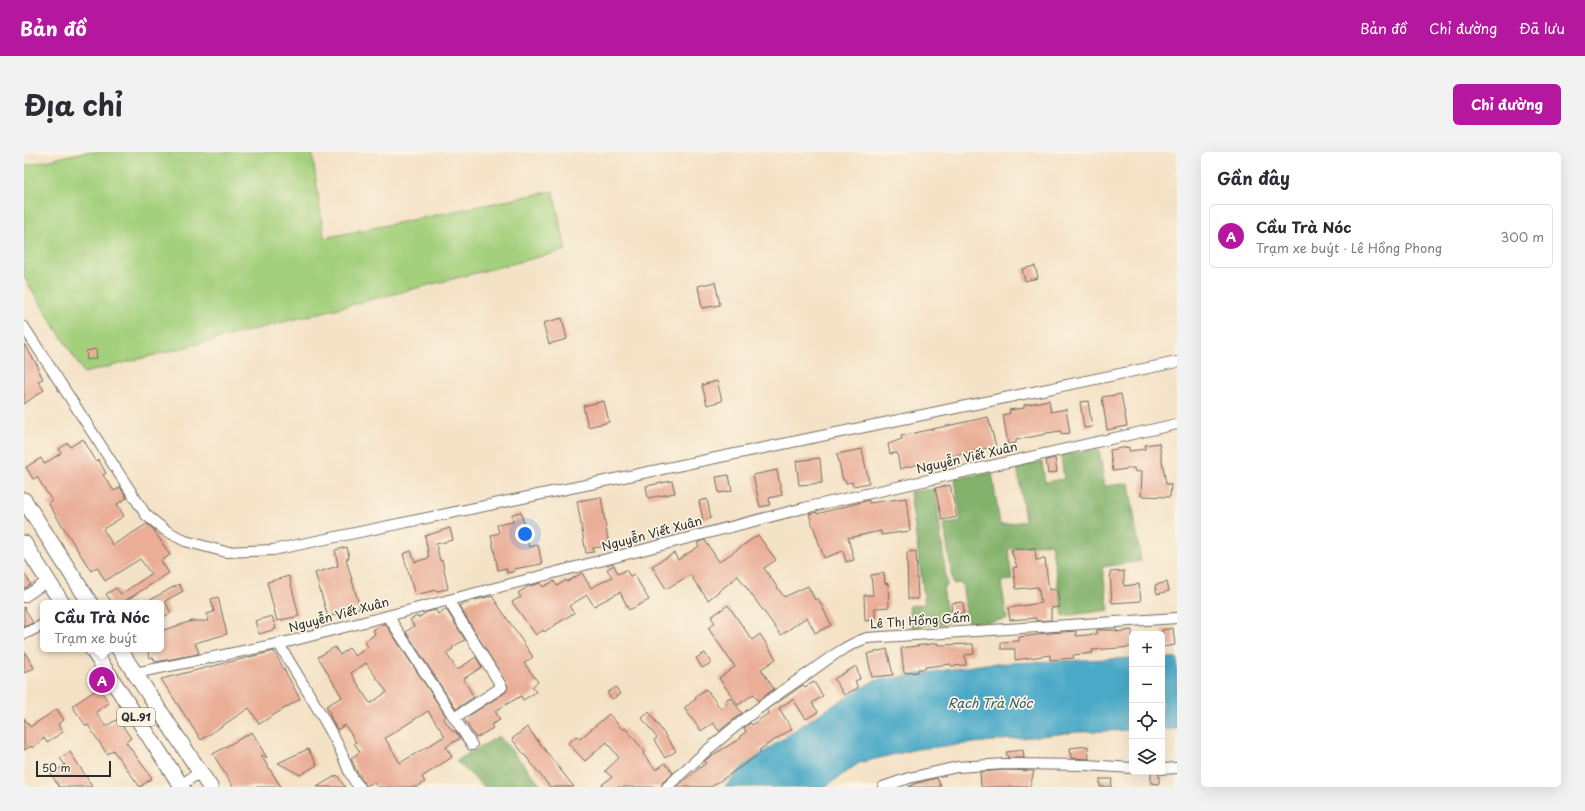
<!DOCTYPE html>
<html lang="vi">
<head>
<meta charset="utf-8">
<style>
	body { margin:0; font-family:"Playpen Sans",sans-serif; background:#f2f2f3; color:#2b2b33 }
	.controls { position:absolute; right:12px; bottom:12px; display:grid; overflow:hidden; border-radius:6px; box-shadow:0 4px 16px #0002 }
	.controls button { width:36px; height:36px; display:grid; place-items:center; padding:0; border:0; border-bottom:1px solid #e1e1e2; background:#fff; color:#2b2b33; font:20px sans-serif }
	.scale { position:absolute; left:12px; bottom:10px; width:75px; box-sizing:border-box; padding-left:4px; border:2px solid #2b2b2b; border-top:0; font-size:11px; line-height:14px; white-space:nowrap; color:#2b2b2b; -webkit-text-stroke:3px #fcf5e5; paint-order:stroke }
	.you { position:absolute; left:501px; top:382px; width:14px; height:14px; margin:-10px; border:3px solid #fff; border-radius:50%; background:#1a73e8; box-shadow:0 0 0 6px #1a73e833 }
	.badge { display:grid; place-items:center; width:26px; height:26px; border-radius:50%; background:#b5179e; color:#fff; font-size:13px; font-weight:700 }
	.pin { position:absolute; translate:-50% -50%; border:2px solid #fff; box-shadow:0 1px 4px #0006 }
	.popup { position:absolute; left:16px; top:448px; width:124px; height:52px; box-sizing:border-box; display:grid; place-content:center; border-radius:6px; background:#fff; filter:drop-shadow(0 1px 3px #0005); font-size:13px; white-space:nowrap; color:#7c7c81 }
	.popup b { font-size:15px; color:#2b2b33 }
	.popup::after { content:''; position:absolute; left:50%; top:100%; margin-left:-8px; border:8px solid transparent; border-top-color:#fff }
	.list { margin:0; padding:0; list-style:none }
	h2 { display:flex; justify-content:space-between; align-items:center; height:52px; margin:0; padding:0 16px; font-size:17px }
	h2 small { font-size:13px; font-weight:400; color:#7c7c81 }
	.list li { display:grid; grid-template-columns:26px 1fr auto; gap:12px; align-items:center; box-sizing:border-box; height:64px; margin:0 8px 8px; padding:0 8px; border:1px solid #e1e1e2; border-radius:6px }
	.list b { display:block; font-size:15px; white-space:nowrap }
	.list p { margin:0; font-size:13px; white-space:nowrap; color:#7c7c81 }
	.list em { font-size:13px; font-style:normal; color:#7c7c81 }
	.icon { flex:none; width:22px; height:22px; fill:none; stroke:currentColor; stroke-width:2; stroke-linecap:round; stroke-linejoin:round }
	.map { position:relative; flex:none; width:1153px; height:635px; overflow:hidden; border-radius:6px }
	header { display:flex; align-items:center; gap:24px; box-sizing:border-box; height:56px; padding:0 20px; background:#b5179e; color:#fff }
	header strong { font-size:19px }
	nav { display:flex; gap:22px; margin-inline-start:auto; font-size:14px }
	.intro { display:flex; align-items:center; justify-content:space-between; box-sizing:border-box; height:96px; padding:0 24px }
	h1 { margin:0; font-size:28px }
	.button { padding:10px 18px; border-radius:6px; background:#b5179e; color:#fff; font-size:14px; font-weight:700 }
	main { display:flex; gap:24px; padding:0 24px }
	aside { flex:1; background:#fff; border-radius:6px; box-shadow:0 4px 16px #0002 }
	.map>svg:first-child { display:block }
	.green { fill:#a4d07d; stroke:#687e54 }
	.forest { fill:#83b26c; stroke:#576e4c }
	.water { fill:#48a9c7; stroke:#3a6a79 }
	.building { fill:#eaae97; fill-rule:evenodd }
	.lines { fill:none; stroke-linecap:round; stroke-linejoin:round }
	.minor-casing { stroke:#716b61; stroke-width:12 }
	.highway-casing { stroke:#716b61; stroke-width:17 }
	.minor { stroke:#fff; stroke-width:10 }
	.highway { stroke:#fff; stroke-width:15 }
	.labels { text-anchor:middle; stroke-width:3.5; stroke-linejoin:round; paint-order:stroke }
	.shield { fill:#fcf5e5; stroke:#6a6863; stroke-width:1 }
	.shield-label { font-size:11px; font-weight:bold; fill:#2b2b2b }
	.street-label { font-size:12px; fill:#2b2b2b; stroke:#fcf5e5 }
	.water-label { font-size:13px; font-style:italic; fill:#375d69; stroke:#fcf5e5 }
</style>
</head>
<body>
<header>
<strong>Bản đồ</strong>
<nav><a>Bản đồ</a><a>Chỉ đường</a><a>Đã lưu</a></nav>
</header>
<div class="intro"><h1>Địa chỉ</h1><a class="button">Chỉ đường</a></div>
<main>
<div class="map">
<svg width="1153" height="635" viewBox="0 0 1153 635">
	<rect width="100%" height="100%" fill="#fcf5e5"/>
	<filter id="ink" filterUnits="userSpaceOnUse"><feTurbulence type="fractalNoise" baseFrequency=".025" numOctaves="2"/><feDisplacementMap in="SourceGraphic" scale="8" xChannelSelector="R" yChannelSelector="G"/><feConvolveMatrix kernelMatrix="1 2 1 2 8 2 1 2 1" color-interpolation-filters="sRGB"/></filter>
	<filter id="wash" filterUnits="userSpaceOnUse"><feTurbulence type="fractalNoise" baseFrequency=".012" numOctaves="4" result="noise"/><feDisplacementMap in="SourceGraphic" scale="16" xChannelSelector="R" yChannelSelector="G"/><feGaussianBlur stdDeviation="0.9" result="paint"/><feColorMatrix in="noise" values="0 0 0 0 0 0 0 0 0 0 0 0 0 0 0 0 0 1.4 0 .05"/><feComposite in="paint" operator="in"/></filter>
	<g filter="url(#wash)">
		<rect width="100%" height="100%" fill="#f4e2c6"/>
		<path class="green" d="M60,0H288L300,86L529,39L542,98L60,221L0,125V14Z"/>
		<path class="forest" d="M1075,297L1081,334L1105,331L1117,409L1078,415L1085,458L1039,464L1027,391L984,397L988,428L977,429L983,467L944,473L938,431L929,432L920,372L937,370L931,326L968,321L976,373L1001,369L993,313L1018,310L1021,330L1040,327L1037,303Z
			M911,337L923,434L919,435L924,471L888,476L885,454L901,452L886,340Z
			M475,584L519,635H460L432,609Z"/>
		<path class="water" d="M1108,506V578L1054,580L893,597L835,611L801,635H701L717,616L784,569L849,529L962,512Z
			M1138,506H1153V577H1138Z"/>
		<g id="blocks">
			<path class="building" d="M1011,114L1014,126L1001,129L998,117Z
				M691,130L696,153L678,156L674,134Z
				M538,166L543,187L525,192L519,171Z
				M0,192L15,216L14,217L19,227L14,229L20,238L0,252Z
				M72,197L73,206L63,208L62,199Z
				M693,229L698,249L683,253L678,233Z
				M1097,242L1103,274L1083,278L1078,245Z
				M1025,248L1027,260L1042,257L1046,281L1037,282V279L1022,281V282L992,288V291L984,292L979,263L986,261L985,258L1000,256V253Z
				M580,249L585,270L564,275L559,254Z
				M1064,249L1068,275L1060,276L1056,250Z
				M964,265L972,294L929,304L930,306L912,310L913,312L896,316L895,312L876,317L873,301L866,302L864,292L878,287L877,284Z
				M59,287L72,309L74,307L82,321L79,323L90,339L96,335L103,346L93,352L100,364L79,377L89,393L123,372L129,377L146,403L137,409L145,421L101,449L102,451H84L87,449L82,442L92,436L97,442L127,422L116,407L81,429L73,415L67,419L24,351L28,349L13,325L9,327L2,315L17,306L20,312L37,301L35,297L44,291L46,295Z
				M1135,291L1142,332H1147L1146,345L1117,344L1118,319L1111,320L1110,316L1089,319L1086,298L1105,295V299L1121,297V293Z
				M838,297L845,331L829,334L828,330L822,331L821,328H819L813,302Z
				M796,306L798,331L775,333L772,309Z
				M1031,306L1033,320L1024,322L1022,308Z
				M753,318L758,343L745,346L746,353L736,355L729,323Z
				M705,323L708,339L695,341L692,325Z
				M648,329L651,341L624,346L622,334Z
				M926,333L933,365L918,368L911,336Z
				M577,345L585,394L569,396L570,400L562,401L553,349Z
				M882,346L886,379L857,383V379L824,386L830,408L822,410L819,399L800,406L785,362L793,360V362L845,348V351Z
				M683,347L687,366L679,368L675,349Z
				M497,360L505,395L514,393L518,412L490,417L491,419L483,421L482,416L474,418L467,383L475,381L473,373L489,370L488,362Z
				M426,376L429,388L412,392L416,409L418,408L424,437L413,439L412,438L391,443L379,402L387,399L391,410L405,406L401,384Z
				M734,383L752,408L740,416L760,445L784,434L791,448L794,446L807,473L791,481L783,465L757,483L714,424L684,448L666,423L642,437L628,414L650,401L654,408L675,394L673,391L681,388L695,410Z
				M323,395L325,406L322,407L336,456L304,465L291,421L314,414L311,398Z
				M1011,396L1012,408L1021,407L1025,438L1033,437L1036,455L1027,456V468L1012,469V466L986,468L984,456L1017,451L1014,435L992,437L989,416L993,415L987,398Z
				M892,399L894,447H884L883,400Z
				M590,413L594,422L602,418L606,424L610,422L625,448L605,458L596,440L570,454L563,443L545,454L550,461L520,480L519,478L512,483L488,450L497,445L494,441L505,434L517,431L519,435L530,429L533,434L542,428L543,430L558,421L567,436L588,425L583,417Z
				M1100,419V434L1115,432L1117,449L1088,451L1086,420Z
				M0,421L7,432L0,437Z
				M860,421L861,432L864,431L865,455L851,456V468L841,469L840,443H849L847,423Z
				M265,424L275,464L253,469L243,430Z
				M1143,430L1145,439L1133,442L1131,433Z
				M155,432L159,439L141,449L147,461L137,466V451H120Z
				M468,444L509,505L500,511L514,530L508,535L512,540L499,548L497,544L471,559L476,568L467,573L469,576L452,586L440,567L482,540L484,534L435,454L440,451L442,452L446,449Z
				M194,445L203,482L171,491L175,501L169,503L131,510L129,505L126,506L123,497H137V479L168,469H185L183,462L190,460L187,447Z
				M939,450L940,461L928,462L927,451Z
				M704,453L728,488L736,482L752,507L737,517L750,537L734,549L730,542L714,553L695,526L711,515L684,476L691,471L687,465Z
				M0,455L9,471L0,475Z
				M422,457L441,488L428,495L429,497L422,501L433,518L452,505L458,515L439,527L450,545L432,557L382,480L390,474L386,468L393,464L394,466L403,460L412,458L414,462Z
				M248,464L252,477L235,482L231,469Z
				M361,471L422,564L419,566L429,580L431,579L436,586L422,595L428,605L398,625L401,630L393,635H353L350,630L342,634L332,618L327,606L336,600L330,591L332,590L321,573L313,578L305,562L306,561L302,554L318,545L294,505L311,495L316,503L325,496L331,504L344,495L341,490L351,482L349,478ZM342,511L363,540L347,551L345,550L327,521ZM404,559L421,584L376,611L361,586Z
				M1149,476L1151,493L1138,495V478Z
				M1073,478H1093V480L1108,478V495L1068,498L1069,501L1049,503L1050,506L1026,508V503L991,508V497H977V490L995,489V485L1013,483V482L1052,479V484L1073,482Z
				M914,491V493L949,492L950,502L941,503L942,513L927,514V512L901,515V517H894V520L880,521L877,496Z
				M863,497L869,523L848,525L843,502Z
				M0,499L10,516L0,521Z
				M250,499L276,547L235,572L225,556L177,588L137,527Z
				M681,501L687,511L678,516L672,506Z
				M832,514L836,527L831,529L834,536L820,543L810,527Z
				M790,530L799,544L788,551L794,560L782,567L769,547L755,556L768,577L735,598L737,601L687,635H652L682,611L680,610L684,606L717,586L716,584L722,580L720,576L726,571L728,573L745,561L743,558L779,533L781,535Z
				M592,535L596,542L588,547L583,541Z
				M75,536L85,551L72,560L82,574L94,567L107,586L102,590L128,626L116,635L89,598L83,602L64,573L62,574L48,554Z
				M682,537L697,557L703,552L701,549L706,545L718,561L695,579L689,571L677,579L660,556L672,547L671,545Z
				M33,557L40,568L34,572L39,580L23,590L20,586L8,596L7,594L0,598V566L6,575Z
				M625,560L652,599L641,606L630,588L633,586L618,566Z
				M585,562L599,578L601,576L621,600L619,602L632,618L641,611L649,621L639,630L637,635H575L588,625L581,619L595,606L583,590L561,609L544,591L553,584L556,587Z
				M503,575L550,635H526L488,587Z
				M228,580L243,606L236,602L257,635H209L189,602Z
				M1064,594L1065,607L1047,606L1046,596Z
				M284,597L293,613L276,623L254,611Z
				M999,598L1000,606H984L982,600Z
				M46,600L63,626L68,635H35L27,622L41,613L36,606Z
				M981,618L1010,619L1006,635H957L956,620Z
				M1127,620H1132L1135,623V632L1127,631Z
				M313,623L321,635H293Z
				M913,626L917,635H884L893,631Z
				M1076,627H1088L1087,635H1076Z"/>
		</g>
	</g>
	<g filter="url(#ink)">
		<use href="#blocks" fill-opacity="0" stroke="#716b61" stroke-width="1"/>
		<g class="lines">
			<defs>
				<path id="minor" d="M0,175L122,363L141,378L161,389L202,400L249,398L1153,210
					M0,445L24,429
					M424,448L478,535L430,566
					M364,464L448,593
					M0,482L19,473
					M255,492C275,526 297,560 315,595C322,609 324,624 336,635
					M111,521L263,490L780,356L1153,272
					M1138,617L1153,616
					M154,635L176,620
					M643,635C688,592 734,554 786,520C804,507 822,493 843,486L1153,466
					M859,635L885,626L933,615L981,612L1062,613L1108,616"/>
				<path id="highway" d="M0,348L66,451
					M0,391L38,451
					M68,497L158,635
					M95,497L186,635"/>
			</defs>
			<use href="#minor" class="minor-casing"/>
			<use href="#highway" class="highway-casing"/>
			<use href="#minor" class="minor"/>
			<use href="#highway" class="highway"/>
		</g>
	</g>
	<g class="labels">
		<rect class="shield" x="93" y="556" width="38" height="18" rx="3"/>
		<g class="shield-label">
			<text x="112" y="569">QL.91</text>
		</g>
		<g class="street-label">
			<text transform="translate(943 306) rotate(-13)" y="4">Nguyễn Viết Xuân</text>
			<text transform="translate(628 382) rotate(-15)" y="4">Nguyễn Viết Xuân</text>
			<text transform="translate(315 463) rotate(-15)" y="4">Nguyễn Viết Xuân</text>
			<text transform="translate(896 469) rotate(-4)" y="4">Lê Thị Hồng Gấm</text>
		</g>
		<g class="water-label">
			<text x="966" y="556">Rạch Trà Nóc</text>
		</g>
	</g>
</svg>
<div class="controls">
<button>+</button>
<button>−</button>
<button><svg class="icon" aria-label="locate" viewBox="0 0 24 24"><circle cx="12" cy="12" r="6"/><path d="M12 2v4M12 18v4M2 12h4M18 12h4"/></svg></button>
<button><svg class="icon" aria-label="layers" viewBox="0 0 24 24"><path d="M12 4l9 5-9 5-9-5zM3 14l9 5 9-5"/></svg></button>
</div>
<div class="scale">50 m</div>
<div class="you"></div>
<div class="pin badge" style="left:78px;top:528px">A</div>
<div class="popup"><b>Cầu Trà Nóc</b>Trạm xe buýt</div>
</div>
<aside>
<h2>Gần đây<small></small></h2>
<ul class="list">
<li><span class="badge">A</span><div><b>Cầu Trà Nóc</b><p>Trạm xe buýt · Lê Hồng Phong</p></div><em>300 m</em></li>
</ul>
</aside>
</main>
</body>
</html>
